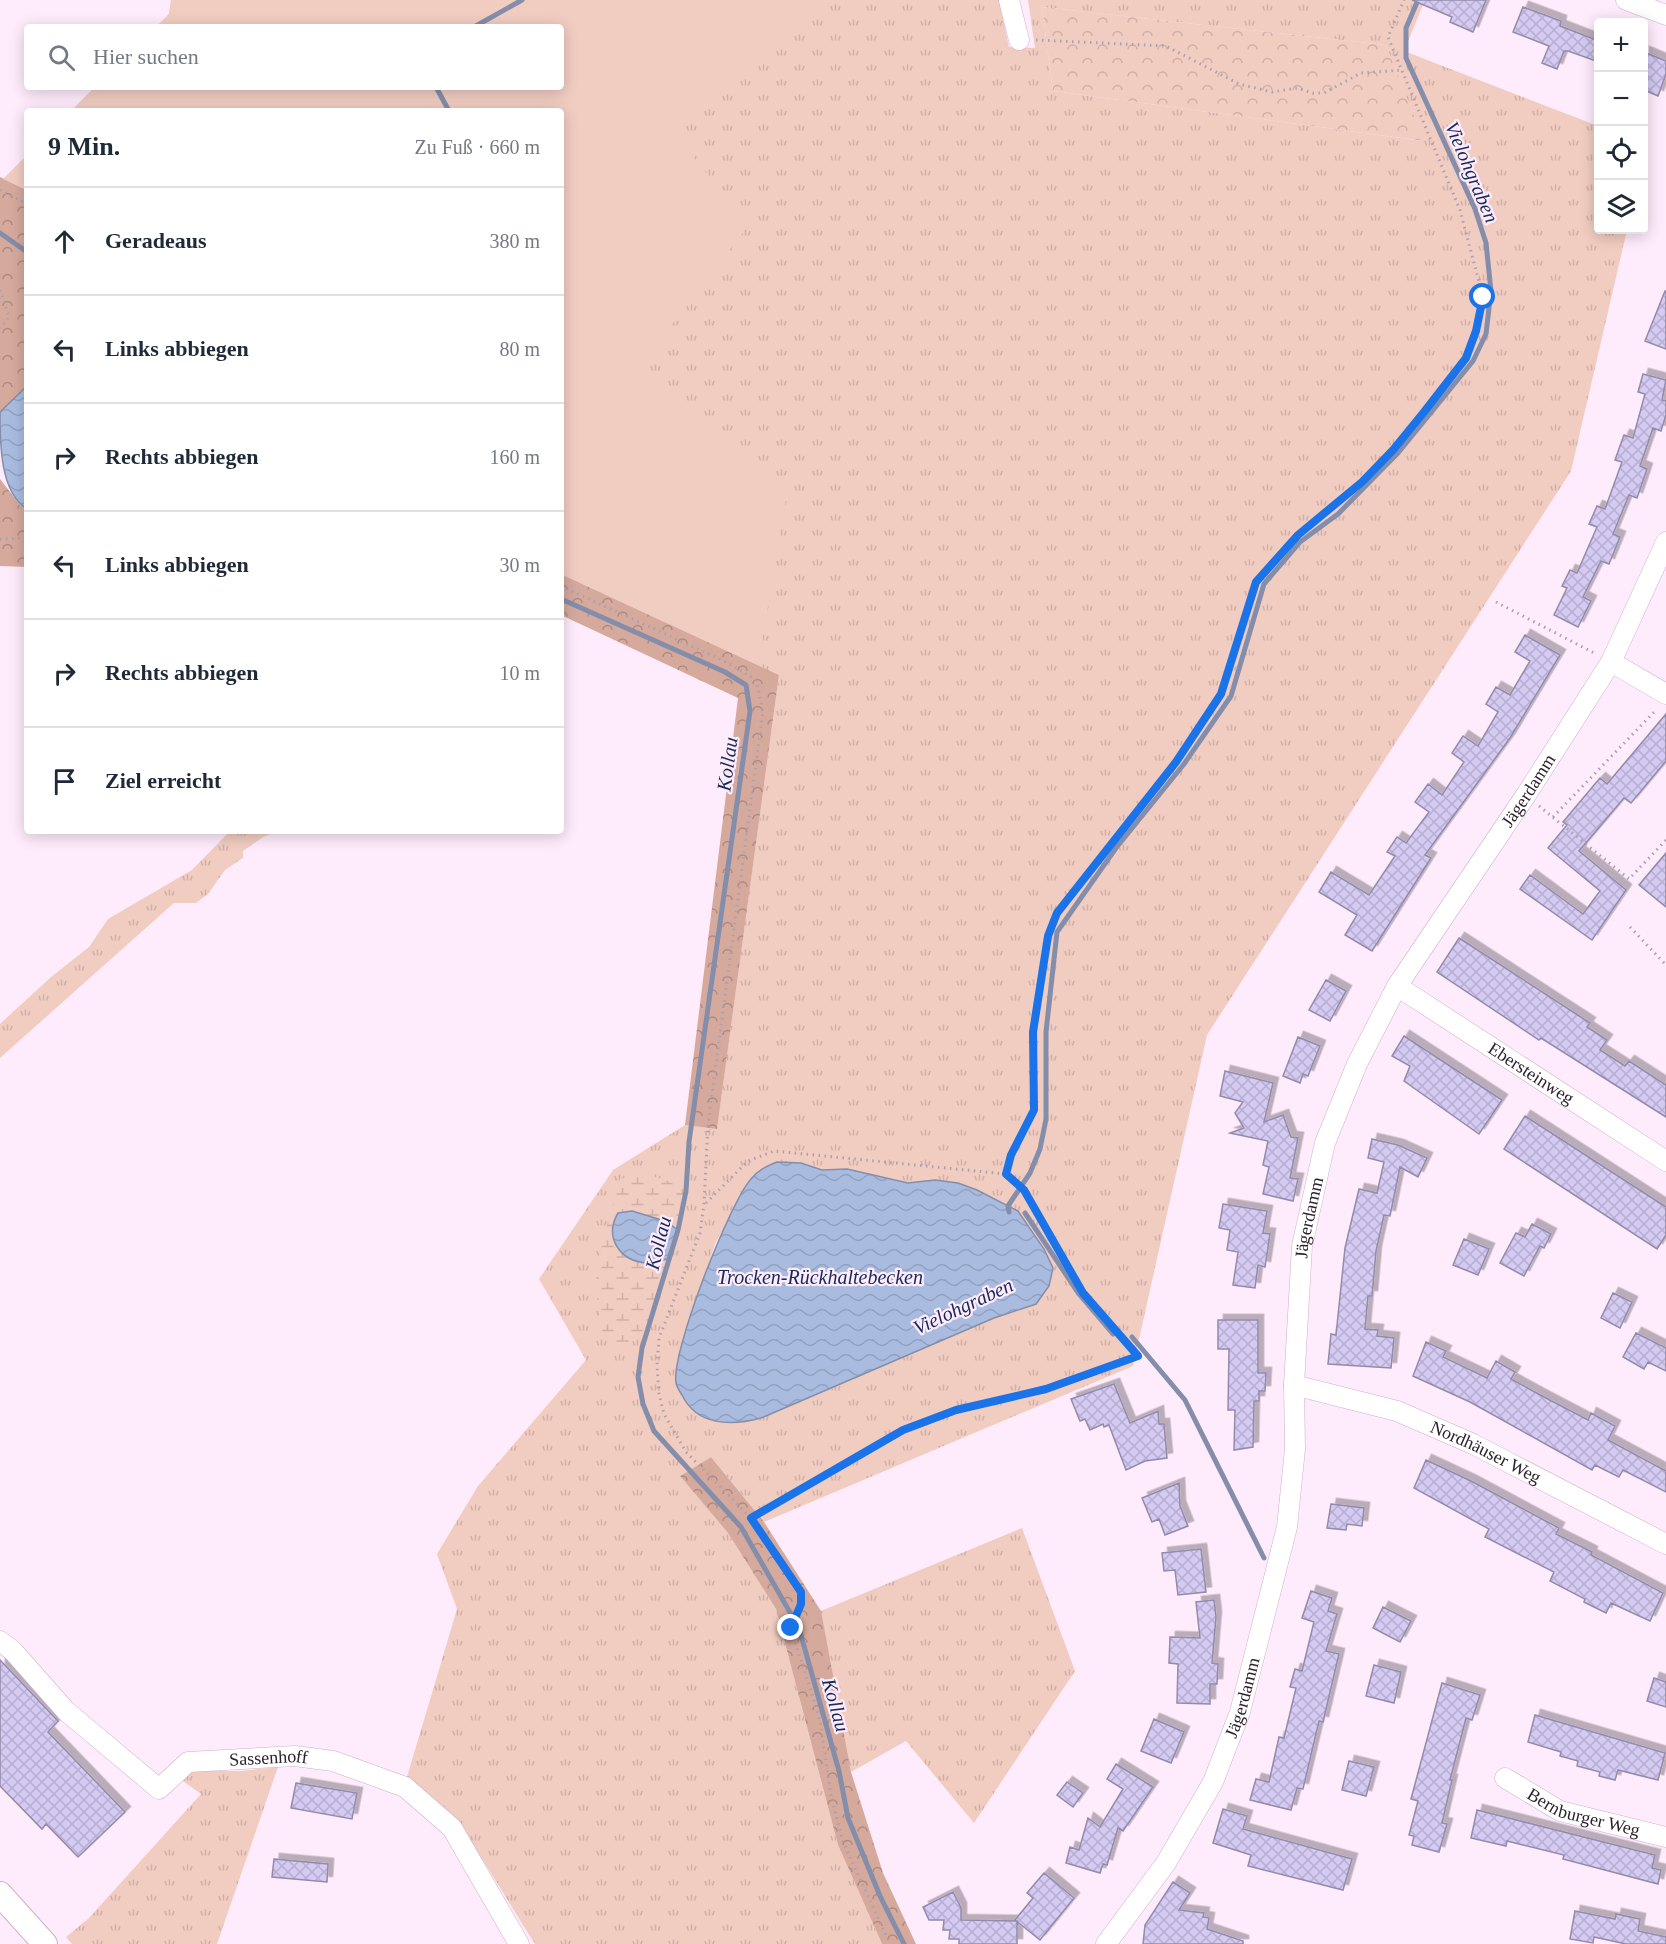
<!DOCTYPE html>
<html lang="de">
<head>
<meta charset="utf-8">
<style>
	body { margin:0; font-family:"Times New Roman",serif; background:#f2f2f3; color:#1f2937 }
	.controls { position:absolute; right:18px; top:18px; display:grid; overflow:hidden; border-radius:6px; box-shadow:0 3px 15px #0003 }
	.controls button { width:54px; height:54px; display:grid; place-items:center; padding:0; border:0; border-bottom:2px solid #e0e1e3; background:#fff; color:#1f2937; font:30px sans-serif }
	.stop { position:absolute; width:18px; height:18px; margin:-14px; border:4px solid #1a73e8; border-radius:50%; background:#fff }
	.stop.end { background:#1a73e8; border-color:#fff; box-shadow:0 2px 6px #0008 }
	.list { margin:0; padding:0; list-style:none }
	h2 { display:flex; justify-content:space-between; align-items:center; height:78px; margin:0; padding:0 24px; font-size:26px }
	h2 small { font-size:20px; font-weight:400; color:#747a83 }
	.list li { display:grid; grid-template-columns:39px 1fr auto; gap:18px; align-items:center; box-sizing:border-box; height:108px; padding:0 24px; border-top:2px solid #e0e1e3 }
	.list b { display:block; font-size:22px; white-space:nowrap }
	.list em { font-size:20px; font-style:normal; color:#747a83 }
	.icon { flex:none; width:33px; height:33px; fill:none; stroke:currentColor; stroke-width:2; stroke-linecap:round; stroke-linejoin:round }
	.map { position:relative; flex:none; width:1666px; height:1944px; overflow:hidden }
	.search { position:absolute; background:#fff; box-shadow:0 3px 15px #0003; left:24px; top:24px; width:540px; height:66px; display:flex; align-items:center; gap:15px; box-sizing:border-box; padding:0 21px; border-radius:6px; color:#747a83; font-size:22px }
	.panel { position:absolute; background:#fff; box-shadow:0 3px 15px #0003; left:24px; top:108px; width:540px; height:726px; border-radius:6px }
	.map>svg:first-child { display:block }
	.grass { fill:url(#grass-tufts); fill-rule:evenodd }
	.forest { fill:url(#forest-crowns) }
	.wetland { fill:url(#wetland-marsh) }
	.park { fill:url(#park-crowns) }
	.garden { fill:#f1ccc1 }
	.water { fill:url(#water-waves); stroke:#848eaa; stroke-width:1.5 }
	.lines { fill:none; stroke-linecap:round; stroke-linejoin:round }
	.stream { stroke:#848eaa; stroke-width:5 }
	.building { fill:url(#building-cross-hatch); stroke:#938bab; stroke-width:1.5; filter:url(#shadow) }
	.minor-casing { stroke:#ceb0cb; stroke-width:21 }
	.major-casing { stroke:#ceb0cb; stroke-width:26 }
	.path { stroke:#af9fad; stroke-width:3; stroke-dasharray:1.5 4.5; stroke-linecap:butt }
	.minor { stroke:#fff; stroke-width:20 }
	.major { stroke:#fff; stroke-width:24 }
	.route { stroke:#1a73e8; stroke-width:8 }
	.labels { text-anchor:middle; stroke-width:4.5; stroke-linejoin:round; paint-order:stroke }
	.street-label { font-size:18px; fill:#2c212b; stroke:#feebfb }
	.water-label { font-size:20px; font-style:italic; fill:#142a57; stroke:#feebfb }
</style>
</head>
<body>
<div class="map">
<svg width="1666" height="1944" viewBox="0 0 1666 1944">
	<defs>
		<pattern id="grass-tufts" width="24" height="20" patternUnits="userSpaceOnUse" patternTransform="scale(1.5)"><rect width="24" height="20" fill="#f1ccc1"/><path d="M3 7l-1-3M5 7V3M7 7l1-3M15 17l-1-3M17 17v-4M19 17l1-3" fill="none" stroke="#cfafa6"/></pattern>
		<pattern id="forest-crowns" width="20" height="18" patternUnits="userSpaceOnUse" patternTransform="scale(1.5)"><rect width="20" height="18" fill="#d6a99d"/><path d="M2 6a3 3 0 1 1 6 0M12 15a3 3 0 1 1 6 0" fill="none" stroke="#ae8980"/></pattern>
		<pattern id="wetland-marsh" width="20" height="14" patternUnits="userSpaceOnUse" patternTransform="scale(1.5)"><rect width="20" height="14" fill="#f1ccc1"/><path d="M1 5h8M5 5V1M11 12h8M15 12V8" fill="none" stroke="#cfafa6"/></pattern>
		<pattern id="park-crowns" width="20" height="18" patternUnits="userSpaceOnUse" patternTransform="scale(1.5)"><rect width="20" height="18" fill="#f1ccc1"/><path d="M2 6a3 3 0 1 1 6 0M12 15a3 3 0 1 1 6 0" fill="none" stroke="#cfafa6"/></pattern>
		<pattern id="water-waves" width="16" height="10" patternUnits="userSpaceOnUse" patternTransform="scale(1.5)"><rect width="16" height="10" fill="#a9bce0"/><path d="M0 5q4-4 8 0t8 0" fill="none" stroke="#92a1c0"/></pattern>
		<pattern id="building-cross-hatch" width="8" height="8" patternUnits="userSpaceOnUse" patternTransform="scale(1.5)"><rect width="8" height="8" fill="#d4caf2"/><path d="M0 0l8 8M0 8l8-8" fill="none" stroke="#b6add0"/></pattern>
		<filter id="shadow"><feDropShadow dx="5.5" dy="-5.5" stdDeviation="0" flood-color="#0004"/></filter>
	</defs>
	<rect width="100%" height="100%" fill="#feebfb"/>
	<path class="grass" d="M171,0H999L1009,47L1035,48L1028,0H1425L1404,51L1598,126V230H1627L1571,471L1207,1035L1133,1366L764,1522L711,1457L680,1476L728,1533L776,1609L838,1845L882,1944H535C497,1886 465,1817 407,1777L457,1609L437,1554L478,1486L586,1360L539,1279L613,1170L685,1125L717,1128L779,675L561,574V111H71L95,87H561V27H156L169,14ZM1042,7L1386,45L1423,141L1053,91ZM801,1163L822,1170L847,1169L908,1183L935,1180L994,1198L1018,1212L1036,1304L994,1318L761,1418C731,1426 713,1425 688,1406L681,1352L715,1244L750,1180Z
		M230,831H278L263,837L243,851V858L225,870L208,894L196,903H174L0,1058V1024L51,977L89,947L108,919L192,870Z
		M1022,1528L1075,1671L974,1823L906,1741L851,1772L816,1613Z
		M278,1767L217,1944H72L66,1937L89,1918L201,1794L169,1771H241Z"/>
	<path class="forest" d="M0,177L27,190V386L0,412Z
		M0,479L20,505L27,509V567L0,566Z
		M561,574L779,675L717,1129L685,1125L738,698L561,615Z
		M711,1457L764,1522L821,1611L851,1772L883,1873L916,1944H882L838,1845L776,1609L728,1533L680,1476Z"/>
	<path class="wetland" d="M643,1174L666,1180L686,1191L678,1230L665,1221L649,1263L670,1258L650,1318L638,1339L618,1348L602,1331L595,1287L601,1247L620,1179Z"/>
	<path class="park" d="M1042,7L1386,45L1424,141L1053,91Z"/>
	<path class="garden" d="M171,0H825L667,125L749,225L638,368L786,500L758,665L561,574V111H71L95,87H561V27H156L169,14Z
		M27,155V190L3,179Z"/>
	<path class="water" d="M27,386V509C0,492 0,444 0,412Z
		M777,1162L801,1163L822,1170L847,1169L908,1183L935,1180L958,1183L977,1190L1018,1211L1044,1249L1053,1268L1049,1286L1036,1304L994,1318L761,1418C731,1426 697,1426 682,1395C680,1392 677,1387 676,1383C671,1352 729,1204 751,1179C758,1170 767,1166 777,1162Z
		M632,1211L665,1221L678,1230L670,1258C663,1260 654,1263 647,1263C619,1261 604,1237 618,1213Z"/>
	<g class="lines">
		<path class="stream" d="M474,27L522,0
			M436,87L449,111
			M0,233L27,252
			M561,599L725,672L746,685L750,711L689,1142L686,1191L678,1230L642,1348L638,1377L643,1404L654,1431L741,1527L799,1628L839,1771L848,1818L880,1896L904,1944
			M1009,1212L1008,1206L1030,1173L1040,1149L1046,1119V1032L1057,932L1116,848L1184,764L1231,696L1264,584L1300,542L1338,514L1398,453L1473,361L1486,334L1491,291L1486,243L1475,209L1406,58V28L1418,0
			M1025,1213L1079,1294L1113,1334
			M1132,1337L1185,1400L1264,1558"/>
	</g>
	<path class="building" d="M1412,0H1486L1473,32L1450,22L1452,17Z
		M1523,7L1561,21L1560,26L1599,41V62L1568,51H1564L1557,69L1542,63L1549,46L1513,32Z
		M1644,52L1666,61V74L1658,96L1644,90Z
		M1665,291H1666V349L1645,341Z
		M1643,374L1666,380L1662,400L1666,401V415L1661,431L1653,428L1640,466L1647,469L1637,498L1629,495L1613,534L1620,537L1609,564L1601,561L1583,597L1591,601L1578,627L1554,615L1567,588L1562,586L1570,570L1577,573L1597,527L1589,524L1597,506L1605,509L1622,462L1615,460L1624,435L1633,438L1645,394L1638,392Z
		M1525,635L1560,655L1510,738L1425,855L1431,858L1372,951L1345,935L1357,915L1319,892L1331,872L1369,895L1395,856L1387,852L1397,837L1406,843L1429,812L1415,802L1428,784L1442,795L1464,762L1452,753L1463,736L1478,746L1498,712L1486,704L1496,687L1510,695L1530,661L1515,652Z
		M1666,714V761L1631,803L1624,798L1579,851L1626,890L1592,940L1520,889L1530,875L1583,914L1600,891L1548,848L1567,825L1563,822L1600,778L1607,784Z
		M1666,853V907L1639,885Z
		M1459,938L1590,1023L1587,1027L1607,1040L1600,1050L1625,1066L1629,1061L1666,1085V1117L1541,1038L1539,1040L1437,972Z
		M1326,980L1346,991L1330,1021L1309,1010Z
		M1404,1036L1502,1100L1479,1134L1404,1081L1410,1066L1392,1056Z
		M1298,1037L1320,1046L1308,1076L1303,1074L1300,1083L1283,1076Z
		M1225,1071L1273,1083L1264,1122L1283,1115L1291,1137L1298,1138L1290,1178L1298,1179L1293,1201L1263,1194L1269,1167L1263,1165L1268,1141L1230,1133L1244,1128L1235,1113L1243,1102L1220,1096Z
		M1525,1116L1666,1207V1235L1657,1249L1504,1149Z
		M1372,1139L1398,1145L1427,1158L1418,1177L1400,1167L1390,1216L1384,1215L1376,1251L1372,1296H1368L1365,1329L1378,1330L1377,1336L1394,1338L1391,1368L1328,1364L1331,1334L1336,1335L1345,1248L1359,1189L1377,1193L1384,1162L1368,1158Z
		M1223,1204L1267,1211L1263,1233L1270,1234L1265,1267L1258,1265L1255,1288L1233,1285L1238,1252L1227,1250L1230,1230L1219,1228Z
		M1532,1224L1551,1234L1544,1248L1540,1246L1524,1276L1500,1263L1516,1233L1525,1237Z
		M1464,1239L1489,1249L1478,1275L1453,1265Z
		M1613,1293L1632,1302L1620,1328L1601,1318Z
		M1218,1320H1258V1373H1266L1265,1391H1259V1401H1254L1253,1447L1234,1450L1235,1410H1228L1229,1349H1218Z
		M1636,1333L1666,1348V1371L1648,1362L1644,1369L1623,1357Z
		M1426,1342L1446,1351L1443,1357L1487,1378L1496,1361L1515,1372L1511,1379L1544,1397L1588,1420L1591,1413L1615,1426L1608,1440L1666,1471V1492L1623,1470L1619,1477L1595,1465L1592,1470L1470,1402L1413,1376Z
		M1114,1384L1130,1423L1158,1411L1159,1424H1164L1167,1458L1145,1461L1126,1470L1109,1425L1104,1427L1103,1424L1090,1430L1085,1419L1080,1421L1071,1399Z
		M1426,1460L1471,1481L1559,1528L1556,1534L1592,1552L1591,1555L1663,1593L1650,1621L1611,1603L1606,1613L1584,1602L1585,1599L1550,1581L1554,1572L1485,1537L1489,1529L1414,1488Z
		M1179,1483L1180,1506L1188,1526L1165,1535L1159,1519L1152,1522L1142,1498Z
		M1331,1504L1364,1508L1362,1526L1347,1524L1346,1530L1327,1528Z
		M1201,1549L1206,1592L1178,1595L1175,1570L1164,1571L1162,1553Z
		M1311,1591L1332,1598L1328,1611L1337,1614L1326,1651L1339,1654L1323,1722L1319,1721L1303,1789L1297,1788L1291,1810L1250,1800L1256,1779L1269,1782L1279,1737L1284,1738L1296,1688L1290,1687L1295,1669L1302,1671L1314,1622L1302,1618Z
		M1214,1600L1216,1617L1212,1663L1218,1664L1217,1684H1210V1704L1177,1703L1178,1664L1169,1663L1170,1637L1200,1638L1196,1602Z
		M1383,1607L1411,1621L1400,1642L1373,1628Z
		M0,1660L58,1721L48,1732L125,1812L78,1857L46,1824L42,1829L0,1786Z
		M1374,1665L1401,1672L1394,1703L1366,1696Z
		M1654,1678L1666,1682V1707L1647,1701Z
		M1442,1683L1480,1695L1472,1720L1466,1718L1450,1780H1452L1442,1823L1447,1824L1439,1852L1412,1845L1414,1836L1409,1835L1418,1801L1411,1799Z
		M1535,1715L1665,1753L1658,1780L1618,1770L1615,1780L1599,1776L1600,1772L1577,1766L1578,1761L1560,1756L1561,1752L1528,1742Z
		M1154,1719L1184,1732L1171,1763L1141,1751Z
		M1349,1761L1374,1767L1366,1796L1342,1790Z
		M1116,1764L1153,1787L1123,1831L1118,1828L1107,1865L1103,1864L1100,1873L1066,1863L1070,1847L1079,1850L1088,1818L1100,1827L1123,1789L1107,1779Z
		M1067,1782L1083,1793L1073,1807L1057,1795Z
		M296,1783L357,1793L352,1819L291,1808Z
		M1223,1809L1247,1816L1243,1829L1352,1859L1343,1890L1248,1866L1251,1855L1213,1843Z
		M1477,1810L1655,1855L1652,1868L1661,1870L1658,1884L1563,1859L1564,1855L1507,1841L1506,1846L1471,1838Z
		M274,1859L328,1864L327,1882L272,1877Z
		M1044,1873L1074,1898L1040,1940L1015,1920L1033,1898L1027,1893Z
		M1173,1882L1190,1893L1179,1910L1204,1913L1203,1917L1209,1918L1207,1929L1243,1941V1944H1143L1145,1925Z
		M953,1892L961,1908V1920L1017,1921V1944H959V1939H949L950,1930H943L944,1920H929L923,1907Z
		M1575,1911L1615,1919L1616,1914L1640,1919L1638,1931L1666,1937V1944H1626L1594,1937L1593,1943L1570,1939Z"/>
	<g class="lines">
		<defs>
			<g id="minor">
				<path d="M1009,0L1019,40"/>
				<path d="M1626,0L1666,15"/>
				<path d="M1611,662L1666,694"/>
				<path id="s1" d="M1397,986L1666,1161"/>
				<path id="s2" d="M1294,1385L1397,1411L1473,1444L1666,1544"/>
				<path id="s3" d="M0,1641L13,1651L66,1711L159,1789L188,1762L295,1756L333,1761L405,1787L452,1828L519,1944"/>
				<path id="s4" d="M1505,1778L1560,1811L1666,1837"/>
				<path id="s5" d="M1106,1944L1166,1863L1213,1782L1240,1712L1287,1527L1295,1449L1294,1385L1302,1246L1325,1143L1357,1064L1397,986L1526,795L1611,662L1666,542"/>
			</g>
			<path id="major" d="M0,1894L45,1944"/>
		</defs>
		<use href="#minor" class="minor-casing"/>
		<use href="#major" class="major-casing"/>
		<path class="path" d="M1036,40L1166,46L1239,84L1272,92L1297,88L1313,93H1324L1361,73L1403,70
			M0,190L27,204
			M0,290L9,317L0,328
			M0,539L27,538
			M561,586L728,663L756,680L763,711L708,1124L704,1204L700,1233L659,1338L657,1366L659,1394L664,1414L686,1452L751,1518L800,1592L801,1604L792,1632L820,1720L831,1795L843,1842L890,1944
			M1496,602L1596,654
			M1539,806L1629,879L1666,840
			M1553,817L1656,710
			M1630,927L1666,965
			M1006,1174L1011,1155L1034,1110L1033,1032L1048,936L1057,913L1176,762L1221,694L1256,582L1298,535L1362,482L1393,450L1466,359L1476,331L1483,297L1460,210L1388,37L1404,0
			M706,1203L748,1161L774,1151L1006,1174L1024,1190L1083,1293L1138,1356L1046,1389L956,1410L903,1430L752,1518"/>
		<use href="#minor" class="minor"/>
		<use href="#major" class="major"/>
	</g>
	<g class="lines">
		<path class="route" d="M791,1628L801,1604V1592L751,1518L903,1430L956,1410L1046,1389L1138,1356L1083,1293L1024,1190L1006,1174L1011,1155L1034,1110L1033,1032L1048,936L1057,913L1176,762L1221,694L1256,582L1298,535L1362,482L1393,450L1424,412L1466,358L1476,331L1483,297"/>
	</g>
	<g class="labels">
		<g class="street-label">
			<text dy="6" stroke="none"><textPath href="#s5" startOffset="1256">Jägerdamm</textPath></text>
			<text dy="6" stroke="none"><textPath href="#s1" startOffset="160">Ebersteinweg</textPath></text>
			<text dy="6" stroke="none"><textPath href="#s5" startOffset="771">Jägerdamm</textPath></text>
			<text dy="6" stroke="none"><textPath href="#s2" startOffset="204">Nordhäuser Weg</textPath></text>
			<text dy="6" stroke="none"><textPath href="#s5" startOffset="284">Jägerdamm</textPath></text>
			<text dy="6" stroke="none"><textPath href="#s3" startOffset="338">Sassenhoff</textPath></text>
			<text dy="6" stroke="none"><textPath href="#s4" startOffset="87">Bernburger Weg</textPath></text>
		</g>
		<g class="water-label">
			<text transform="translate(1472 172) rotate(67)" y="7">Vielohgraben</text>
			<text transform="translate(727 764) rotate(-82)" y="7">Kollau</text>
			<text transform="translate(658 1243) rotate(-76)" y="7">Kollau</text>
			<text x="820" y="1284">Trocken-Rückhaltebecken</text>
			<text transform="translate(963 1306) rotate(-25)" y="7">Vielohgraben</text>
			<text transform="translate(836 1705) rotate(74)" y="7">Kollau</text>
		</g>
	</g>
</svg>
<div class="controls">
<button>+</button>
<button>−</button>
<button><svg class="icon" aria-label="locate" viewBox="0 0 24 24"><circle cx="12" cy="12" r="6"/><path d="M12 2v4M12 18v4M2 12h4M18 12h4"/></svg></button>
<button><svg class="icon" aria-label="layers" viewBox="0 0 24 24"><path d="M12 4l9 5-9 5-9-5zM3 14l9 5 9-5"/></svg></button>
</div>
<div class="stop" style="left:1483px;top:297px"></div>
<div class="stop end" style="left:791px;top:1628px"></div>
<div class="search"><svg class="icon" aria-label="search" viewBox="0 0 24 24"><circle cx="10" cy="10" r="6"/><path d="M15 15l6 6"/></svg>Hier suchen</div>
<section class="panel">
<h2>9 Min.<small>Zu Fuß · 660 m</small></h2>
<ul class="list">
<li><svg class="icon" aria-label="ahead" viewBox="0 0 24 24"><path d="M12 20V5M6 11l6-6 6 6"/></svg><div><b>Geradeaus</b></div><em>380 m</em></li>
<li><svg class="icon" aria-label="left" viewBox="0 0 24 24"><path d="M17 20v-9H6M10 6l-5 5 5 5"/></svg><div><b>Links abbiegen</b></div><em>80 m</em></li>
<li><svg class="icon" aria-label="right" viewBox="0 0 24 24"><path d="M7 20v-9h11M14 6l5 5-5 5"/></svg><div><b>Rechts abbiegen</b></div><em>160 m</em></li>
<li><svg class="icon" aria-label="left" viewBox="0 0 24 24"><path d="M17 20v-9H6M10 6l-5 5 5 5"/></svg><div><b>Links abbiegen</b></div><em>30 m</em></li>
<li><svg class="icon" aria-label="right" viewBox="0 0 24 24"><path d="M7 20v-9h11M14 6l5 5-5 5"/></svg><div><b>Rechts abbiegen</b></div><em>10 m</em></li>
<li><svg class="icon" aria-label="arrive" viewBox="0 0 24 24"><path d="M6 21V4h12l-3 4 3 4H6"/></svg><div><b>Ziel erreicht</b></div></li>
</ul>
</section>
</div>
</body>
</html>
